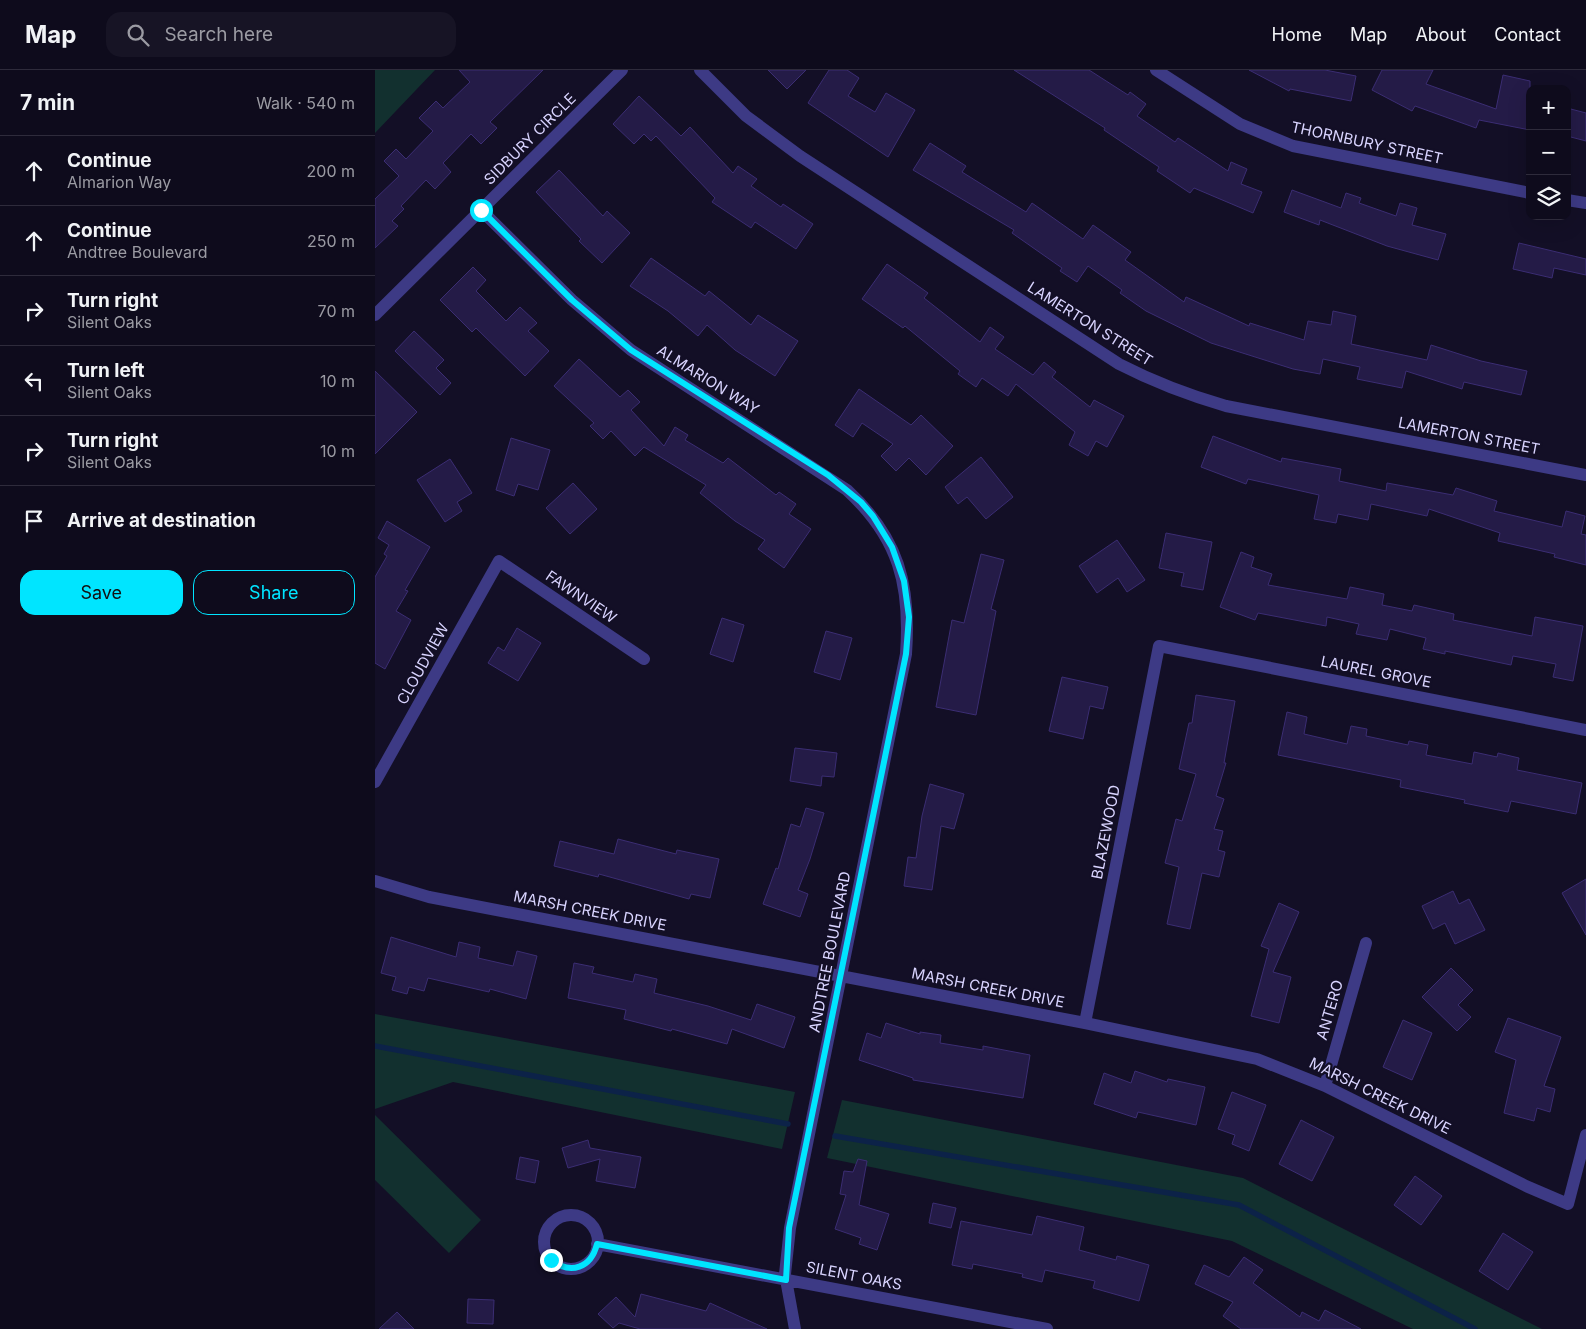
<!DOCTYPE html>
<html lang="en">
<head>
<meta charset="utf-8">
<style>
	body { margin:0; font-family:Inter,sans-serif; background:#171425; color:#f1f3f6 }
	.controls { position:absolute; right:15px; top:15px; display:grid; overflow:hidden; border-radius:10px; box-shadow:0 5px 20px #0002 }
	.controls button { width:45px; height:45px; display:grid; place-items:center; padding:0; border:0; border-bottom:1px solid #2e2b3b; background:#0e0b1c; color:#f1f3f6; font:25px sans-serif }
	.stop { position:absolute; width:15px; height:15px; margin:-11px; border:4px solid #00e5ff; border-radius:50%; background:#fff }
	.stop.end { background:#00e5ff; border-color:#fff; box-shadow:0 1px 5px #0008 }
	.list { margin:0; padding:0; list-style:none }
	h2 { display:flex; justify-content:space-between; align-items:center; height:65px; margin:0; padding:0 20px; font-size:21px }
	h2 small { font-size:16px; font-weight:400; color:#9b9ba3 }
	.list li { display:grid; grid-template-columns:32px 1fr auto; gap:15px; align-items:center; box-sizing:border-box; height:70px; padding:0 20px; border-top:1px solid #2e2b3b }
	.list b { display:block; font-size:19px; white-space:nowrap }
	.list p { margin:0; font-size:16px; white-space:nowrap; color:#9b9ba3 }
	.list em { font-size:16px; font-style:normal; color:#9b9ba3 }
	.actions { display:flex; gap:10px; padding:15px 20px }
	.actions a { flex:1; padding:11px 0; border:1px solid #00e5ff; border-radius:15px; text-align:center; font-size:18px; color:#00e5ff }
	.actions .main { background:#00e5ff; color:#111 }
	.icon { flex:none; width:28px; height:28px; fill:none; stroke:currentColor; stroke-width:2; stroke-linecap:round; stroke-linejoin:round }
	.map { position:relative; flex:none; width:1211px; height:1259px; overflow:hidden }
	header { display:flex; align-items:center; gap:30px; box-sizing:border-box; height:70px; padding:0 25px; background:#0e0b1c; border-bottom:1px solid #2e2b3b }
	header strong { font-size:24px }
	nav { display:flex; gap:28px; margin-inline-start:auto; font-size:18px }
	.search { width:350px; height:45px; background:#171425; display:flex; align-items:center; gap:12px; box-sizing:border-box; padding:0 18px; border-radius:15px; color:#9b9ba3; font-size:19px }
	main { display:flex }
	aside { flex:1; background:#0e0b1c }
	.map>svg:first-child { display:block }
	.green { fill:#12302f }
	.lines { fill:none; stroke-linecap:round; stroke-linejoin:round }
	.stream { stroke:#0c2248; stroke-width:5.5 }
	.building { fill:#241b47; stroke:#3b2d73 }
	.minor { stroke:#3d3a85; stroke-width:12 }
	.route { stroke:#00e5ff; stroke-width:6 }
	.labels { text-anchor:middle; stroke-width:4.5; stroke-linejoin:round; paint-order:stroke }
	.street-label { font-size:15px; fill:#d9d4ff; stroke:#130f26 }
</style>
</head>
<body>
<header>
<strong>Map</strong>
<div class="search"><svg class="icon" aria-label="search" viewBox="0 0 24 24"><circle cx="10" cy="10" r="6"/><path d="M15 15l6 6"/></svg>Search here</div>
<nav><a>Home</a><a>Map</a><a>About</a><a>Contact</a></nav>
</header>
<main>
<aside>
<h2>7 min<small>Walk · 540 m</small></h2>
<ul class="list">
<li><svg class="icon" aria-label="ahead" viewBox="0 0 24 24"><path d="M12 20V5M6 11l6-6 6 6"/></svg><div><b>Continue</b><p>Almarion Way</p></div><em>200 m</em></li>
<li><svg class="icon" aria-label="ahead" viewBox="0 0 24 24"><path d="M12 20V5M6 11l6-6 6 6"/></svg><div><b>Continue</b><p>Andtree Boulevard</p></div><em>250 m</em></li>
<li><svg class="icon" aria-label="right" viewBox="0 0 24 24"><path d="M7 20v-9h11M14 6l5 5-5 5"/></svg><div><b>Turn right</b><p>Silent Oaks</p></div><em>70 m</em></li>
<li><svg class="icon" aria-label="left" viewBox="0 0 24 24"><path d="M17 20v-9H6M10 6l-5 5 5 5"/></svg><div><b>Turn left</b><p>Silent Oaks</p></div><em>10 m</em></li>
<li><svg class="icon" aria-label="right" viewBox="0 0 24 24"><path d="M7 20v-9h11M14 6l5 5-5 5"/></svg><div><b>Turn right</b><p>Silent Oaks</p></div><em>10 m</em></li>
<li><svg class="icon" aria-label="arrive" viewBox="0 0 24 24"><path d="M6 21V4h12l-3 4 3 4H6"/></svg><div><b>Arrive at destination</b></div></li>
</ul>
<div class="actions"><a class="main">Save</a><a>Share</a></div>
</aside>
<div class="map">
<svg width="1211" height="1259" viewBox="0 0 1211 1259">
	<rect width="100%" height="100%" fill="#130f26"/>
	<path class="green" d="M0,0H60L0,63Z
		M0,944L420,1022L407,1079L78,1012L0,1039Z
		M467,1030L868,1108L1167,1259H1038L857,1171L452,1088Z
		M0,1045L106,1150L74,1183L0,1110Z"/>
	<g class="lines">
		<path class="stream" d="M0,976L413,1054
			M460,1066L864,1135L1100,1259"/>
	</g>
	<path class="building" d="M84,0H168L115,52L122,58L106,74L96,64L68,93L76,102L60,119L51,110L26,136L29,139L17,151L23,156L0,178V129L24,106L9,91L21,79L31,89L58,61L44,48L61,31L68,38L95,12Z
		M393,0H431L412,19Z
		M454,0H472L484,8L473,26L500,42L511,23L540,40L513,87L433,33Z
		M639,0H714L753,25L755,22L771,34L762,46L800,72L803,68L853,101L856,92L872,99L866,114L887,122L878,143L819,118L815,123L782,101L784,97L729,60L730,58Z
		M874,0H950L981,6L976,31L915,19L914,21Z
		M1007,0H1058L1051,14L1121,39L1128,5L1155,11V60L1104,50L1101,58L1040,36L1037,41L997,20Z
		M264,26L306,66L315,57L358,103L363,96L382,109L376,116L406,137L408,134L438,154L421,179L380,152L376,158L337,132L340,128L281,66L276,71L269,64L259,74L238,54Z
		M1192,38L1211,43V71L1192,66Z
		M555,73L591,96L587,102L651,142L657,133L708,169L718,155L756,182L750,190L809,232L811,227L874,256L875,253L929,270L933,251L956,255L958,241L981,246L976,274L1052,290L1056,275L1106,291L1152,301L1146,325L1089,312L1087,319L1031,301L1027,318L982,309L985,297L948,289L945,304L918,299L836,273L771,241L745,223L747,220L713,196L702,212L685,201L687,198L637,163L639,160L538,100Z
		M184,100L228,146L232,141L255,163L227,193L204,171L206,169L161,122Z
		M917,120L966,138L971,123L986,128L984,133L1021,146L1025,133L1042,138L1037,155L1071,164L1063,190L1012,176L945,150L944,155L909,142Z
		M1144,173L1211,189V205L1179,198L1177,208L1138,199Z
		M276,188L330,226L334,221L376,255L383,245L423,271L400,306L360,280L332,255L323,266L293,241L255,216Z
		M512,194L553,223L549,228L605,272L615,257L629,267L620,279L658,305L669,292L681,302L677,307L715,337L719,330L749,346L732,377L721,371L713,386L694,375L700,362L641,314L633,326L607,308L601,317L583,304L585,301L530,256L528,258L487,229Z
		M98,197L111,210L101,221L131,251L145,237L162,253L153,261L174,281L150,306L101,258L97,262L65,230Z
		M39,261L69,290L61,298L76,313L65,325L20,281Z
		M204,289L245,327L253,320L265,332L256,340L289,376L300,357L313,365L310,370L348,393L353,388L401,425L404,422L421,434L414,444L436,459L409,498L383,479L390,470L360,451L325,423L331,415L269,377L260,386L236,361L228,369L215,356L219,353L179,316Z
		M0,301L42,342L0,384Z
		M484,319L536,355L546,345L578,376L551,405L534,388L521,401L506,386L518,374L487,353L478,367L460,355Z
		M838,366L906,392L907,388L966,399L964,411L1011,421L1012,413L1078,425L1081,418L1122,431L1119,441L1187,457L1191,441L1210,446L1206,464L1211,465V495L1179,487L1180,484L1123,471L1125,463L1054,439L1052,446L996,434L993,450L963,444L961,453L939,449L944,425L873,409L871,414L826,397Z
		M136,368L175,380L163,420L143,414L139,426L121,420Z
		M606,387L638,427L611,449L592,427L583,434L570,417Z
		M75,389L97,423L82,432L87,441L70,452L42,410Z
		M198,413L222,439L195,464L171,438Z
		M12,451L55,477L30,520L33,521L21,541L36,550L10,599L0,593V507L12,486L9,484L14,475L3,468Z
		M791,463L837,472L828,520L806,516L809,503L784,498Z
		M742,470L770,510L752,522L743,508L722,523L704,496Z
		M866,482L879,487L876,497L897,504L893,515L972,529L975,517L1009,524L1007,535L1037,541L1039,535L1079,544L1078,550L1157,566L1160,547L1208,556L1198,611L1178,607L1181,594L1138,586L1136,595L1070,581V584L1048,579L1051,568L1015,559L1012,570L981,564L984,554L952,547L951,556L883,543L880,550L845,537Z
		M606,484L629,490L616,539L621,541L601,645L561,637L577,550L589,553Z
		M347,548L369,555L358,592L335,584Z
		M142,558L166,573L143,611L113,593L123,577L129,581Z
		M451,561L477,568L465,610L439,602Z
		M687,607L733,617L728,639L715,636L708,669L674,661Z
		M821,625L860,631L849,693H851L841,726L849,729L839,759L848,761L843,780L850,782L844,807L827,803L815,859L792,854L804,797L790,793L801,749L807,751L821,704L804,699L814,653H817Z
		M912,642L932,647L929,664L972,674L976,656L992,659L991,666L1033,675L1034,671L1053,675L1051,685L1097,694L1099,682L1122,687L1123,683L1144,688L1142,700L1207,713L1201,744L1136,731L1133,742L1089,733L1090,730L1025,717L1026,710L903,685Z
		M420,678L462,683L459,707L447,706L446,716L415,711Z
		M555,714L589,724L579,759L566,756L557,820L529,816L533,787L541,788L547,746Z
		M431,738L449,743L435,789L423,820L433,824L425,847L388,834L401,798L403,799L416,754L425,757Z
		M243,769L301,784L302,780L344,789L335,828L316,824L314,829L224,804L223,807L179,796L185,771L239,784Z
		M1211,809V865L1187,823Z
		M1078,821L1084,834L1094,829L1110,860L1080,874L1070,853L1058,859L1047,836Z
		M904,833L924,842L898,902L916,907L904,953L876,946L894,879L886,876Z
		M16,867L81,887L84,872L105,877L103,888L138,896L142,881L162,886L151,929L115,919L114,922L53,908L49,921L34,917L32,924L17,920L21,907L6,903Z
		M199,893L219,897L217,903L258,912L260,904L282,909L279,923L333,936L376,950L382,934L420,947L409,978L357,959L352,974L297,959L296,961L249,949L251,940L193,928Z
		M1076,898L1098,920L1083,935L1096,947L1082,961L1047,927Z
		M1133,948L1186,967L1169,1016L1180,1019L1175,1042L1162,1038L1159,1051L1129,1043L1141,990L1120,982Z
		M1028,950L1057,963L1037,1010L1008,997Z
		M511,953L545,964V962L566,965L565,973L608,980V976L655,985L648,1028L538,1010V1008L484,990L492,963L506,968Z
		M760,1001L792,1012L793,1009L830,1017L821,1055L763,1042L761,1048L719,1034L729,1003L756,1013Z
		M857,1022L891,1035L874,1081L857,1074L860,1065L843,1059Z
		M926,1050L959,1067L937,1111L904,1094Z
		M213,1070L215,1078L266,1087L260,1118L221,1111L225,1089L193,1098L187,1078Z
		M145,1087L164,1091L160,1113L141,1109Z
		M483,1089L492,1091L484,1135L514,1144L502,1180L484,1174L486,1168L460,1159L471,1125L465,1124L469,1101L478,1102Z
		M1040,1106L1067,1126L1046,1155L1019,1135Z
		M558,1133L581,1138L576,1158L554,1153Z
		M662,1146L709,1157L704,1180L741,1190L742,1186L774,1195L764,1231L718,1218L720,1211L670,1200L667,1212L647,1207L648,1204L598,1194L597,1199L577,1195L586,1151L657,1165Z
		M1128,1163L1158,1182L1133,1220L1104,1201Z
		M869,1187L888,1200L878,1213L925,1247L927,1242L944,1251L950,1240L986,1259H866L848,1246L858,1232L820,1214L829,1195L854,1207Z
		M266,1224L331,1241L335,1233L392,1259H265L244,1253L238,1258L223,1244L241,1227L260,1247Z
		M93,1229L119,1230L118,1254L92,1253Z
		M22,1242L39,1259H4Z"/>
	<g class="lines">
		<path class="minor" d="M325,0L371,46L425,86L744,294C779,312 813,325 851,336L1211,405
			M781,0L865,54L918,76L1155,123
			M1192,130L1211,133
			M106,140L197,230L256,280L472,420C524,468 536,515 531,584L415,1158L410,1204L420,1259
			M0,245L247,0
			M0,712L124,491L269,589
			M0,811L54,827L710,953L882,989L950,1016L1151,1116L1193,1134L1211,1065
			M710,953L784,576L1211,660
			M950,1016L991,873
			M169 1172a27 27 0 1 1 54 0a27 27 0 1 1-54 0Z
			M222,1174L672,1259"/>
	</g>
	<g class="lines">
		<path class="route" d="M106,140L197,230L256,280L453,405L486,432L498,446L517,477L529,511L534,547L531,584L414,1158L411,1210L222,1174C216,1198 196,1205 176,1190"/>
	</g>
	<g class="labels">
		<g class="street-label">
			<text transform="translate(155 69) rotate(-45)" y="5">SIDBURY CIRCLE</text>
			<text transform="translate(992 73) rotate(12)" y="5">THORNBURY STREET</text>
			<text transform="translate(715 254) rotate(32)" y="5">LAMERTON STREET</text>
			<text transform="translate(333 310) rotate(32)" y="5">ALMARION WAY</text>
			<text transform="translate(1094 366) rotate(11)" y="5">LAMERTON STREET</text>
			<text transform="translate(206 527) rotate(34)" y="5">FAWNVIEW</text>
			<text transform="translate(48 594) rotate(-61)" y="5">CLOUDVIEW</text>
			<text transform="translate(1001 602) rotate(11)" y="5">LAUREL GROVE</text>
			<text transform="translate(731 762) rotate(-79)" y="5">BLAZEWOOD</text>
			<text transform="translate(215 841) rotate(11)" y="5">MARSH CREEK DRIVE</text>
			<text transform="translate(455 882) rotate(-79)" y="5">ANDTREE BOULEVARD</text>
			<text transform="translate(613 918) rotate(11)" y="5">MARSH CREEK DRIVE</text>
			<text transform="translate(955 940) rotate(-74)" y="5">ANTERO</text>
			<text transform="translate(1005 1026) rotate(26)" y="5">MARSH CREEK DRIVE</text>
			<text transform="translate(479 1206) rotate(11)" y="5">SILENT OAKS</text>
		</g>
	</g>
</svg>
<div class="controls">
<button>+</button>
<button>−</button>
<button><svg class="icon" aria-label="layers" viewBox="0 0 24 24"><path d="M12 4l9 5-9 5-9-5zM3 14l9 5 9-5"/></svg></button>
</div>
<div class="stop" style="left:106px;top:140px"></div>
<div class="stop end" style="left:176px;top:1190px"></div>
</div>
</main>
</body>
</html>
